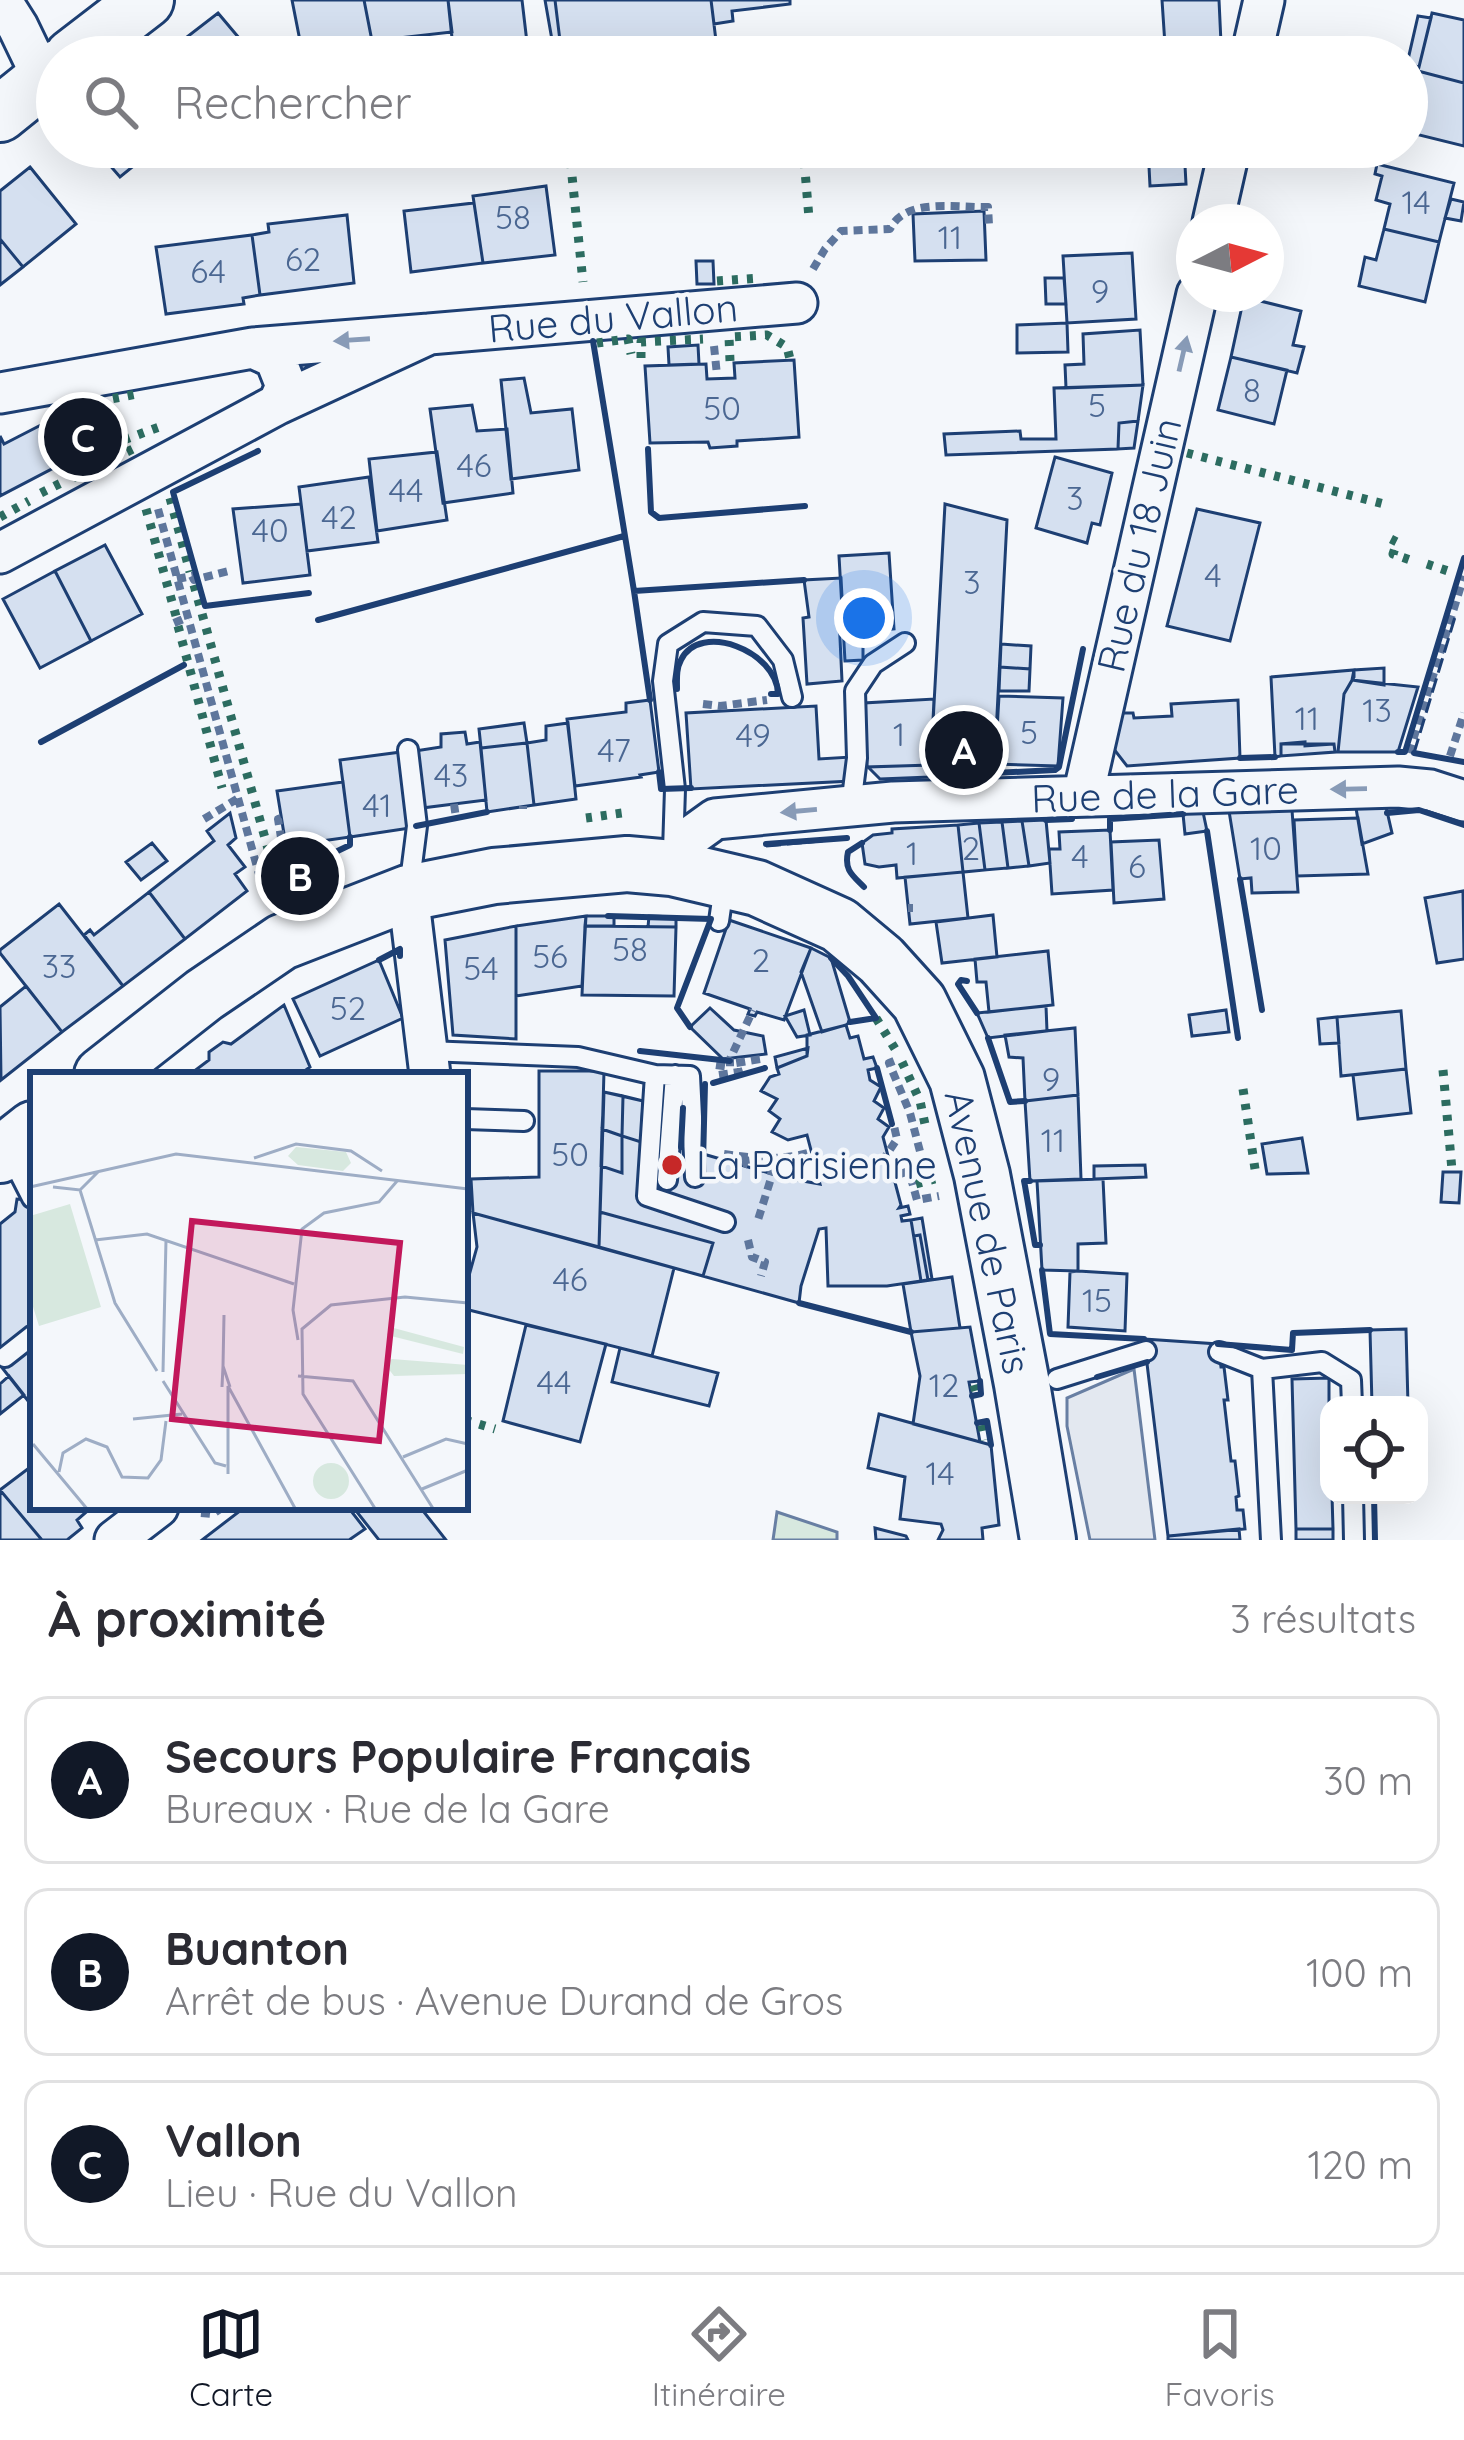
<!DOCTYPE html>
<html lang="fr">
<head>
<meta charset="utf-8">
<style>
	body { margin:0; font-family:Quicksand,sans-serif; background:#f2f2f3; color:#2b2b33 }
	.controls { position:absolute; right:36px; bottom:36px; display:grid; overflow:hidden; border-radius:24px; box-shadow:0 12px 48px #0002 }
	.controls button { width:108px; height:108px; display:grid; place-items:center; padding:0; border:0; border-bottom:3px solid #e1e1e2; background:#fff; color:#2b2b33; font:60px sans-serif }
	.compass { position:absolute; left:1176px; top:204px; width:108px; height:108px; border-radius:50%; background:#fff; box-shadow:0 12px 48px #0002; rotate:84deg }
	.you { position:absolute; left:864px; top:618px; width:42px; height:42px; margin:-30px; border:9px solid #fff; border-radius:50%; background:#1a73e8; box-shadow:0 0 0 18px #1a73e833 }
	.badge { display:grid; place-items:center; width:78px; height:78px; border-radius:50%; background:#111827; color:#fff; font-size:39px; font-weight:700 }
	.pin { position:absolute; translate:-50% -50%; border:6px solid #fff; box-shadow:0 3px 12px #0006 }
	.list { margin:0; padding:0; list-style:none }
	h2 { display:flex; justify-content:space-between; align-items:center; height:156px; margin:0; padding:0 48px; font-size:51px }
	h2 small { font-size:39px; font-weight:400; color:#7c7c81 }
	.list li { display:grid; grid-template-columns:78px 1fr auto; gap:36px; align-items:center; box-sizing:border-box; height:168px; margin:0 24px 24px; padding:0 24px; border:3px solid #e1e1e2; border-radius:24px }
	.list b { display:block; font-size:45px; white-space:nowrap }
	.list p { margin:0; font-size:39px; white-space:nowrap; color:#7c7c81 }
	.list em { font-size:39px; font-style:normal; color:#7c7c81 }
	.icon { flex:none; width:66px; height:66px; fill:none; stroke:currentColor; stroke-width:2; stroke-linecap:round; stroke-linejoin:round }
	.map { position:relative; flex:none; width:1464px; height:1540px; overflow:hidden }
	.search { position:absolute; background:#fff; box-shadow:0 12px 48px #0002; left:36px; right:36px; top:36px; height:132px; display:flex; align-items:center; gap:30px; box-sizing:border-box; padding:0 42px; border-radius:66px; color:#7c7c81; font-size:45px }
	.sheet { height:732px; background:#fff }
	nav { display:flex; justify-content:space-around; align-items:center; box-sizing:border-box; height:168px; border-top:3px solid #e1e1e2; background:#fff; font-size:33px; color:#7c7c81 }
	nav a { display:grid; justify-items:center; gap:6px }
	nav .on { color:#111827 }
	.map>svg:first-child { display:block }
	.green { fill:#d7e8df; stroke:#687fa3; stroke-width:3 }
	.parking { fill:#e3e8f0; stroke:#687fa3; stroke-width:3 }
	.building { fill:#d5e0f0; stroke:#1d3f73; stroke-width:3 }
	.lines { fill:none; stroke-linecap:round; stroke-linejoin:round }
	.lane-casing { stroke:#1d3f73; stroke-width:24 }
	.street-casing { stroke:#1d3f73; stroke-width:45 }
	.secondary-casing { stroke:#1d3f73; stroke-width:60 }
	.path { stroke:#5e769c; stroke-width:8; stroke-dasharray:9 6; stroke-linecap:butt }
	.lane { stroke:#f4f7fb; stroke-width:18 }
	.street { stroke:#f4f7fb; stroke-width:39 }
	.secondary { stroke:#f4f7fb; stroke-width:54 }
	.hedge { stroke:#2c6c60; stroke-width:9; stroke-dasharray:6 9; stroke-linecap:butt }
	.fence { stroke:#1d3f73; stroke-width:3; stroke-dasharray:15 6; stroke-linecap:butt }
	.wall { stroke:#1d3f73; stroke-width:6 }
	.oneway { fill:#889bb7 }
	.poi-dot { fill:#c62828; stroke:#f4f7fb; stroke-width:4.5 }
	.labels { text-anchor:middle; stroke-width:9; stroke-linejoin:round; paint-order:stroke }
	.number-label { font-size:33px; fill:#4b6792 }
	.street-label { font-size:39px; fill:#1d3f73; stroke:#f4f7fb }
	.poi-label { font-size:39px; fill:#1d3f73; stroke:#f4f7fb; text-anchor:start }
	.inset-road { fill:none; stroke:#9eadc5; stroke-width:3 }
	.view { fill:#c2185b; fill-opacity:0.15; stroke:#c2185b; stroke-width:6 }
	.inset-edge { fill:none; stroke:#1d3f73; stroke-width:6 }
</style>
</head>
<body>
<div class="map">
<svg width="1464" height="1540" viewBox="0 0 1464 1540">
	<rect width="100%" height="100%" fill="#f4f7fb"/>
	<path class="green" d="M777,1512L837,1532V1540H773Z"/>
	<path class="parking" d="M1134,1369L1155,1540H1090L1067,1426V1398Z"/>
	<path class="building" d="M292,0H364L372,41L302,51Z
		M364,0H448L452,32L372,41Z
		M448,0H522L528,51L486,57H454Z
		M545,0H555L562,57H555Z
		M555,0H711L718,57H562Z
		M711,0H790V4L732,11L733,21L714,24Z
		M1162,0H1219L1221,43L1165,45Z
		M218,13L255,57H161Z
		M1432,13L1464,20V83L1418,71Z
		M1418,16L1431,18L1419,67L1407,64Z
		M1418,71L1464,83V146L1407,132Z
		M94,147H157L120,177Z
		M1148,147H1184L1186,184L1150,186Z
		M1377,164L1454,183L1439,242L1384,229L1390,204L1376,200L1382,176L1375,174Z
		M30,167L76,224L23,267L0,239V191Z
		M546,186L555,255L483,263L473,196Z
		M1451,199L1464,202L1461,221L1445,218Z
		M474,203L483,263L411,272L404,211Z
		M984,211L986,260L915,261L913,214Z
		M347,215L354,283L260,295L252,235L269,232L268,224Z
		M1384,229L1439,242L1425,302L1359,286L1365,257L1376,260Z
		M252,235L260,295L243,298L244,304L166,314L156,247Z
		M0,239L23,267L0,285Z
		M1132,253L1136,319L1067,323L1063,256Z
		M696,261H713L714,284H697Z
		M1045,278H1064L1066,304H1046Z
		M1244,297L1301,311L1293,345L1304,347L1297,373L1231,357Z
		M1067,323L1068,352L1017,353V325Z
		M1140,330L1143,385L1066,388L1065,365L1084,364L1083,334Z
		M698,345L699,364L669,365L668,347Z
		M1231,357L1287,370L1274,424L1218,410Z
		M794,360L799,437L737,441V446L710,448L708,442L650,443L645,366L706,364L707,379L735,378L734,363Z
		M524,378L531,413L572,409L579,470L511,479L501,380Z
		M1143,385L1138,421L1119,423L1118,449L946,455L944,434L1020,431L1021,439H1056L1054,388Z
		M472,405L477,431L507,429L513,493L443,503L430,409Z
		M88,420L100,443L78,454L67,430Z
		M1138,421L1134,448L1118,449L1119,423Z
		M43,424L63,463L0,496V436L4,444Z
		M437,452L447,520L377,531L369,459Z
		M1055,457L1112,473L1100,525L1092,523L1087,543L1036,528Z
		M369,477L378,542L307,551L299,487Z
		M301,504L310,575L243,583L233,509Z
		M945,504L1007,520L994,773L930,777Z
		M1197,509L1260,523L1230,641L1167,626Z
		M105,545L142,614L91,641L55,571Z
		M889,553L894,629L863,632V660L845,661L839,556Z
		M55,571L91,641L40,668L3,599Z
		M841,578L843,616L839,617L842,681L807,684L803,618L809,617L804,580Z
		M1001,644L1031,646L1030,669L1000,667Z
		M1000,667L1030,669L1029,691H999Z
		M1384,668V685L1352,680L1354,670Z
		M1354,670V677L1344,694L1338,752H1335L1334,744H1281V756L1275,757L1271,677Z
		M1352,680L1418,687L1398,752H1338L1344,694Z
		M999,696L1063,698L1058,766L995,764Z
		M934,699L931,765L867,767L864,703Z
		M650,700L659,772L640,775L641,777L575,786L567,719L626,712V703Z
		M1238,700L1240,758L1127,766L1113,748L1122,713H1133L1134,718L1172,716L1171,704Z
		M816,706L819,759L851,757L852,781L691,789L686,713Z
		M524,723L527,743L481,748L479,729Z
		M568,723L576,799L534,805L527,743L546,740V726Z
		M465,732L467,744L480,742L486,800L422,808L415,751L441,747V734Z
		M1305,742V746L1334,744L1335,752L1281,756V744Z
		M527,743L534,805L487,812L481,748Z
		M401,752L410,828L350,837L340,760Z
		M931,765L930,777L880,779L868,767Z
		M343,782L350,837L286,846L277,791Z
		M1371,806L1386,807L1392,833L1362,844L1356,808Z
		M1292,810L1298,892L1252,893L1251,878L1240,879L1229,811Z
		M1203,812L1207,831L1185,834L1183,814Z
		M230,813L236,838L228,845L245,867L235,874L247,891L185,939L149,892L214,841L207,831Z
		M1358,818L1368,874L1297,876L1294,820Z
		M1046,820L1050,863L1029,866L1022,821Z
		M1022,821L1029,866L1008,868L1002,822Z
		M1002,822L1008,868L985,870L979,823Z
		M979,823L985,870L963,872L958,825Z
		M958,825L963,872L897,878L896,865L879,867L865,864L862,843L873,835L892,833V829Z
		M1110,830L1113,890L1052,894L1049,849H1060L1059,832Z
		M1159,840L1164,899L1114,903L1111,842Z
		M152,843L167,861L141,880L126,862Z
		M963,872L968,918L910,924L905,877Z
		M1463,891L1464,959L1437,963L1425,898Z
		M149,892L185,939L123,986L84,935L90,930L94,935Z
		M59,904L123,986L62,1032L0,953V950Z
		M993,915L997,957L942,963L936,922Z
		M586,916L582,986L516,996V926Z
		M586,916H614V926H585Z
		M649,916L676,917V927H648Z
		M729,920L811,948L784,1020L757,1012L755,1016L751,1015L748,1014L750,1009L704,993Z
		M516,926V1039L453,1035L445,940Z
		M585,926L676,927L674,996L582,995Z
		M811,948L831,958L850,1022L846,1025L822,1032L801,972Z
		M1048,951L1053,1005L989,1012L986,982H977L975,959Z
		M379,960L403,1018L320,1056L293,999Z
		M26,986L62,1032L1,1080L0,1007Z
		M284,1005L310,1067L299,1075H189L209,1060V1052L223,1042L231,1044Z
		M1046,1006L1047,1031L988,1038L977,1013Z
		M710,1008L734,1030L763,1036L766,1054L723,1059L690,1027Z
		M804,1010L810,1035L797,1037L785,1016Z
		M1226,1010L1229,1032L1192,1036L1189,1015Z
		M1401,1011L1406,1069L1341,1076L1337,1017Z
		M1337,1017L1339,1043L1320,1044L1318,1019Z
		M846,1025L850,1038L858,1036L864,1059L873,1057L877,1068L868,1070L870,1080L881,1087L874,1101L884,1108L878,1119L889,1127L883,1137L901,1205L899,1208L908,1206L910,1214L901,1216L902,1221L911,1220L921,1281L887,1286H828L826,1228L819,1229L801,1286L799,1303L599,1247L604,1092L643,1101L645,1137L786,1178L820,1184L807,1135L788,1140L772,1132L780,1119L769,1111L777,1099L761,1091L770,1077L779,1074L777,1068L807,1056V1035Z
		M1075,1028L1078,1095L1025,1101L1023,1058L1009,1057L1005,1035Z
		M808,1048L807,1056L777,1068L775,1057Z
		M1406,1069L1411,1113L1358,1119L1353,1075Z
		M539,1071H604L599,1247L473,1213L471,1179L539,1177Z
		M604,1092L623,1096L622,1136L602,1129Z
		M1078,1095L1081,1179L1030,1181L1025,1101Z
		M623,1096L643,1101L641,1142L622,1136Z
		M602,1129L622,1136V1173L601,1166Z
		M1302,1138L1308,1173L1267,1174L1262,1144Z
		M1145,1165L1146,1177L1094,1179V1166Z
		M1443,1172H1461L1459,1203L1441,1202Z
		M1103,1179L1106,1243L1078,1244V1271L1042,1270L1037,1181Z
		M33,1197V1405L32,1406L0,1365V1224L15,1212L17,1199L30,1200Z
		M600,1212L713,1243L703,1276L599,1247Z
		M473,1213L674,1268L652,1356L465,1309V1290L477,1247Z
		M922,1218L932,1279L921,1281L911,1220Z
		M920,1235L928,1280L921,1281L914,1236Z
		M1078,1271L1127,1274L1125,1331L1068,1327L1070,1272Z
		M952,1277L960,1328L911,1332L903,1284Z
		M526,1325L606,1344L580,1442L503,1421Z
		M970,1327L980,1381L969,1382L980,1442L913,1424L920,1376L911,1332Z
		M1406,1329L1408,1405H1372L1370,1330Z
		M1144,1339L1218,1344L1221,1367H1224L1228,1400H1224L1231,1461H1235L1239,1496L1236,1497L1237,1510H1243L1245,1529L1168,1536Z
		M620,1348L718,1373L709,1406L612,1382Z
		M9,1376L24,1395L0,1414V1384Z
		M1329,1378V1495H1332L1333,1529H1296L1292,1379Z
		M879,1414L991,1445L999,1525L982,1528L983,1540H938L943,1530L941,1524L900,1519L905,1477L868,1468Z
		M33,1465V1507H92L77,1520L82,1528L67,1540H42L0,1490Z
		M0,1490L42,1540H0Z
		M245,1507H348L365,1529L349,1540H202Z
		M353,1507H420L446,1540H379Z
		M875,1528L906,1536L908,1540H876Z
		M1239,1529L1240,1540H1168V1536Z
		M1296,1529H1333V1540H1296Z"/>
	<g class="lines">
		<defs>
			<path id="lane" d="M408,750L417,826L409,889
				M851,806L857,758L855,691L873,664L905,643
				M673,851L675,789L663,681L668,644L703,622L757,626L783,660L792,697
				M719,921L724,886
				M427,1051L578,1057L655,1075L647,1196L725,1222
				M655,1075L690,1076L695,1177
				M465,1119L524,1121
				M667,1180L675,1075
				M32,1198L7,1149L33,1176
				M1219,1352L1262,1369L1322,1362L1351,1380L1352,1405
				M5,1357L33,1335
				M1262,1369L1271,1540
				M1057,1379L1146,1351
				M1353,1495L1354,1540"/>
			<path id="street" d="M1,0L18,27L43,79
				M1251,57L1264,0
				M1213,222L1230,147
				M429,334L797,303
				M253,348L429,334L278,404
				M0,393L253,348L275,358L286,386L278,404L0,553
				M1083,796L1197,294
				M672,868L690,837L715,819L893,802L1398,787L1430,790L1464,801
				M408,893L430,1075
				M115,1540L158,1507"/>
			<path id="secondary" d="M72,57L146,0
				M0,114L57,68
				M102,1075L204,995L282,942L408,893L494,876L627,864L672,868L757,888L839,925L881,960L919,1002L957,1079L982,1175L1022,1384L1048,1540
				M0,1155L33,1129"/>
		</defs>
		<use href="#lane" class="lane-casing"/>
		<use href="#street" class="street-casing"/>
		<use href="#secondary" class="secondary-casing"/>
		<path class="path" d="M813,269L825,249L841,231L890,229C906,197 956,208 988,207L989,225
			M714,346L717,375
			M158,509L262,885
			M177,579L192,576L194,580L229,571
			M174,623L188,617
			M703,704L720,706L767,700
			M1409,753L1464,576
			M1450,756L1464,713
			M454,804L456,818
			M523,806V809
			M281,818L278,819L283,850L300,847
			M204,819L237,799
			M908,908H913
			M894,1061L889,1063L910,1113L923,1163
			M716,1065L730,1067V1059L753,1010
			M719,1075L739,1072L736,1063L761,1059
			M724,1154C751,1158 784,1161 811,1152
			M745,1157L746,1164L773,1172L757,1223
			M891,1177L885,1157L897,1139L894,1126
			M886,1179L909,1171L917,1200L939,1196
			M748,1240L752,1257L765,1262L761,1276
			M201,1513L213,1514L223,1507"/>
		<use href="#lane" class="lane"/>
		<use href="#street" class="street"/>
		<use href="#secondary" class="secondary"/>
		<path class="hedge" d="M569,147L583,282
			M803,147L809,218
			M717,281L761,278
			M597,343L628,339L631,354
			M641,358V342L703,339
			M730,361L729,337L767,335L787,347L790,359
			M60,433L74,462L106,447L90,417L96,402L142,393
			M110,445L159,427
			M1187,453L1384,504
			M73,478L133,449
			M41,493L65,481
			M170,498L190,572
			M146,509L176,616
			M0,517L29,501
			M1391,539L1397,542L1393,554L1410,560
			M1427,564L1454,573
			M194,585L272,863
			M178,626L222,788
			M586,818L629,812
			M876,1018L897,1052
			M902,1062L920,1101L926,1129
			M1443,1070L1452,1170
			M1243,1089L1255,1169
			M916,1184L935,1179
			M974,1385L976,1392
			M465,1420L495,1429
			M982,1425L985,1440"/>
		<path class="fence" d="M1414,753L1455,617
			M766,846L832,840"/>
		<path class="wall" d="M593,341L634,591
			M648,449L651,512L659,518L805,506
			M258,451L173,492L205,606L309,593
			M318,620L624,536
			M677,689C677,679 676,669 681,660C700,621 777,651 778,694H771
			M650,700L634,591L804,580
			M41,742L184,665
			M1398,752H1405L1464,558
			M1414,753L1464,762
			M1240,758L1275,757
			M659,772L661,789L691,788
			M994,773L1055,770L1059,767L1083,649
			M1387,813L1419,810L1464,825
			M1046,820L1072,819
			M416,826L487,812
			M1110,830V819L1183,814
			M1207,831L1238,1038
			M862,843L848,852C844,870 852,875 864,887
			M766,844L847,838
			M1240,879L1262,1010
			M269,884L350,845V837
			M608,916L711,919L677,1008L690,1027
			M831,958L848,976L876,1018L850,1022
			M379,960L400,949V956
			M967,981L961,980L958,984L977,1013
			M988,1038L1010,1102L1025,1101
			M640,1051L730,1061
			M877,1068L892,1124
			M713,1083L765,1068
			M681,1147L683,1108
			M703,1162L705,1084
			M1030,1181H1024L1025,1186L1035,1245H1040
			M1042,1270L1050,1334L1144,1339
			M799,1303L911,1332
			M1218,1344L1292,1350L1293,1333L1370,1330
			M1097,1377L1147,1362
			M972,1396L981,1394L980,1381
			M977,1423L987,1421L991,1445
			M1374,1495L1375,1540
			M210,1510L214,1507"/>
	</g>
	<defs><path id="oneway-solid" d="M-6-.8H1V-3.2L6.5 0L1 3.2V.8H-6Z" transform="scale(3)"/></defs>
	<g class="oneway">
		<use href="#oneway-solid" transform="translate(352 340) rotate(176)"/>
		<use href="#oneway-solid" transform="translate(1183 354) rotate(-77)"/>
		<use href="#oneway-solid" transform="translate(1349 789) rotate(179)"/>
		<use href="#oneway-solid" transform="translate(799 811) rotate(175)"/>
	</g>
	<circle class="poi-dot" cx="672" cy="1165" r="12"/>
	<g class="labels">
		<g class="number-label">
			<text x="1416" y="214">14</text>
			<text x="513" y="229">58</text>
			<text x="950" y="249">11</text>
			<text x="303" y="271">62</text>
			<text x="208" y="283">64</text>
			<text x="1100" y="303">9</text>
			<text x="1252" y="402">8</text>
			<text x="1097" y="417">5</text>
			<text x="722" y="420">50</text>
			<text x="474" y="477">46</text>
			<text x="406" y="502">44</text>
			<text x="1075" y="510">3</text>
			<text x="339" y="529">42</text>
			<text x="270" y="542">40</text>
			<text x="1213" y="587">4</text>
			<text x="972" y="594">3</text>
			<text x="1377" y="722">13</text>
			<text x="1307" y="730">11</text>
			<text x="1029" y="744">5</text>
			<text x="899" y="746">1</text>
			<text x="753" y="747">49</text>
			<text x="614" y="762">47</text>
			<text x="451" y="787">43</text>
			<text x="377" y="817">41</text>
			<text x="971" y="860">2</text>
			<text x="1266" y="860">10</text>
			<text x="912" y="865">1</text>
			<text x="1080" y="868">4</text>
			<text x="1137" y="878">6</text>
			<text x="630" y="961">58</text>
			<text x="550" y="968">56</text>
			<text x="761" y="972">2</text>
			<text x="59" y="978">33</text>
			<text x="481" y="980">54</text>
			<text x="348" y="1020">52</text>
			<text x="1051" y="1091">9</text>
			<text x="1053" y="1152">11</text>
			<text x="570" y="1166">50</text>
			<text x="570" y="1291">46</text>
			<text x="1097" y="1312">15</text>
			<text x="554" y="1394">44</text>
			<text x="944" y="1397">12</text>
			<text x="940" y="1485">14</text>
		</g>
		<g class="street-label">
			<text transform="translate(613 318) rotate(-5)" y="14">Rue du Vallon</text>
			<text transform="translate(1139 545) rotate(-77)" y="14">Rue du 18 Juin</text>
			<text transform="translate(1165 794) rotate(-2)" y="14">Rue de la Gare</text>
			<text transform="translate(988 1232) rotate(78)" y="14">Avenue de Paris</text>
		</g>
		<g class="poi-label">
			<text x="696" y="1179">La Parisienne</text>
		</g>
	</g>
	<g transform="translate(30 1072)">
		<rect width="438" height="438" fill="#f4f7fb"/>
		<path d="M266,75L316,80L321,91L313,99L268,93L258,84ZM40,132L71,235L9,254L0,225V144ZM360,255L434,275L433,282L357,263ZM362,287L438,293V302L364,304L354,291ZM283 409a18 18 0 1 1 36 0a18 18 0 1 1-36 0Z" fill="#d7e8df"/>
		<path class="inset-road" d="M224,86L266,72L321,79L352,99M0,115L146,82L438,117M23,115L50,118L68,100M50,118L85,231L127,299M65,168L117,162L264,212M268,268L263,238L272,157L294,141L349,130L368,108M193,294L194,243M133,300L136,168M268,304L323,309L404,438M133,309L185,391L196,394M192,315L193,294L200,315M103,347L152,342M3,372L58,438M373,385L416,367L438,372M29,400L33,381L56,367L77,375L92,405L118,406L131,388L136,349M198,402V314L266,438M392,417L438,398M346,438L273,322L272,257L301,233L375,225L438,231"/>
		<path class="view" d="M162,149L370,171L349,369L142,347Z"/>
		<rect width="438" height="438" class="inset-edge"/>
	</g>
</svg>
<div class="controls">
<button><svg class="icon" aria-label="locate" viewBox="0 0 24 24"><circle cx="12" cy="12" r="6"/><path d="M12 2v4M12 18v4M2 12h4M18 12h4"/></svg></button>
</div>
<svg class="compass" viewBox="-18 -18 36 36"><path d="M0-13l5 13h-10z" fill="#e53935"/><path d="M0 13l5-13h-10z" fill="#7c7c81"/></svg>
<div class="you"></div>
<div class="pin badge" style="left:964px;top:750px">A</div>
<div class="pin badge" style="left:300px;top:876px">B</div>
<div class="pin badge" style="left:83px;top:437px">C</div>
<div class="search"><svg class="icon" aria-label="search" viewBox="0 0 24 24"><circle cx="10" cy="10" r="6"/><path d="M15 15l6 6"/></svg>Rechercher</div>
</div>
<section class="sheet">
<h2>À proximité<small>3 résultats</small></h2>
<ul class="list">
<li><span class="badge">A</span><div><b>Secours Populaire Français</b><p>Bureaux · Rue de la Gare</p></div><em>30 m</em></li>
<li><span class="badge">B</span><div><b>Buanton</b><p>Arrêt de bus · Avenue Durand de Gros</p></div><em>100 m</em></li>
<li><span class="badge">C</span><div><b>Vallon</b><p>Lieu · Rue du Vallon</p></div><em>120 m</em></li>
</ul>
</section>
<nav>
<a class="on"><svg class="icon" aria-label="map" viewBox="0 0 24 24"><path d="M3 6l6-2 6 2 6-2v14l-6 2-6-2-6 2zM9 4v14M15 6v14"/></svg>Carte</a>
<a><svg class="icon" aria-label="directions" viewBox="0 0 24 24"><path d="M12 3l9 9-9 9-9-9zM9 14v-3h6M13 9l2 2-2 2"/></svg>Itinéraire</a>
<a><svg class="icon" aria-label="saved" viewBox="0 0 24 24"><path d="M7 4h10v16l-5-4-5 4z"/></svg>Favoris</a>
</nav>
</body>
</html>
